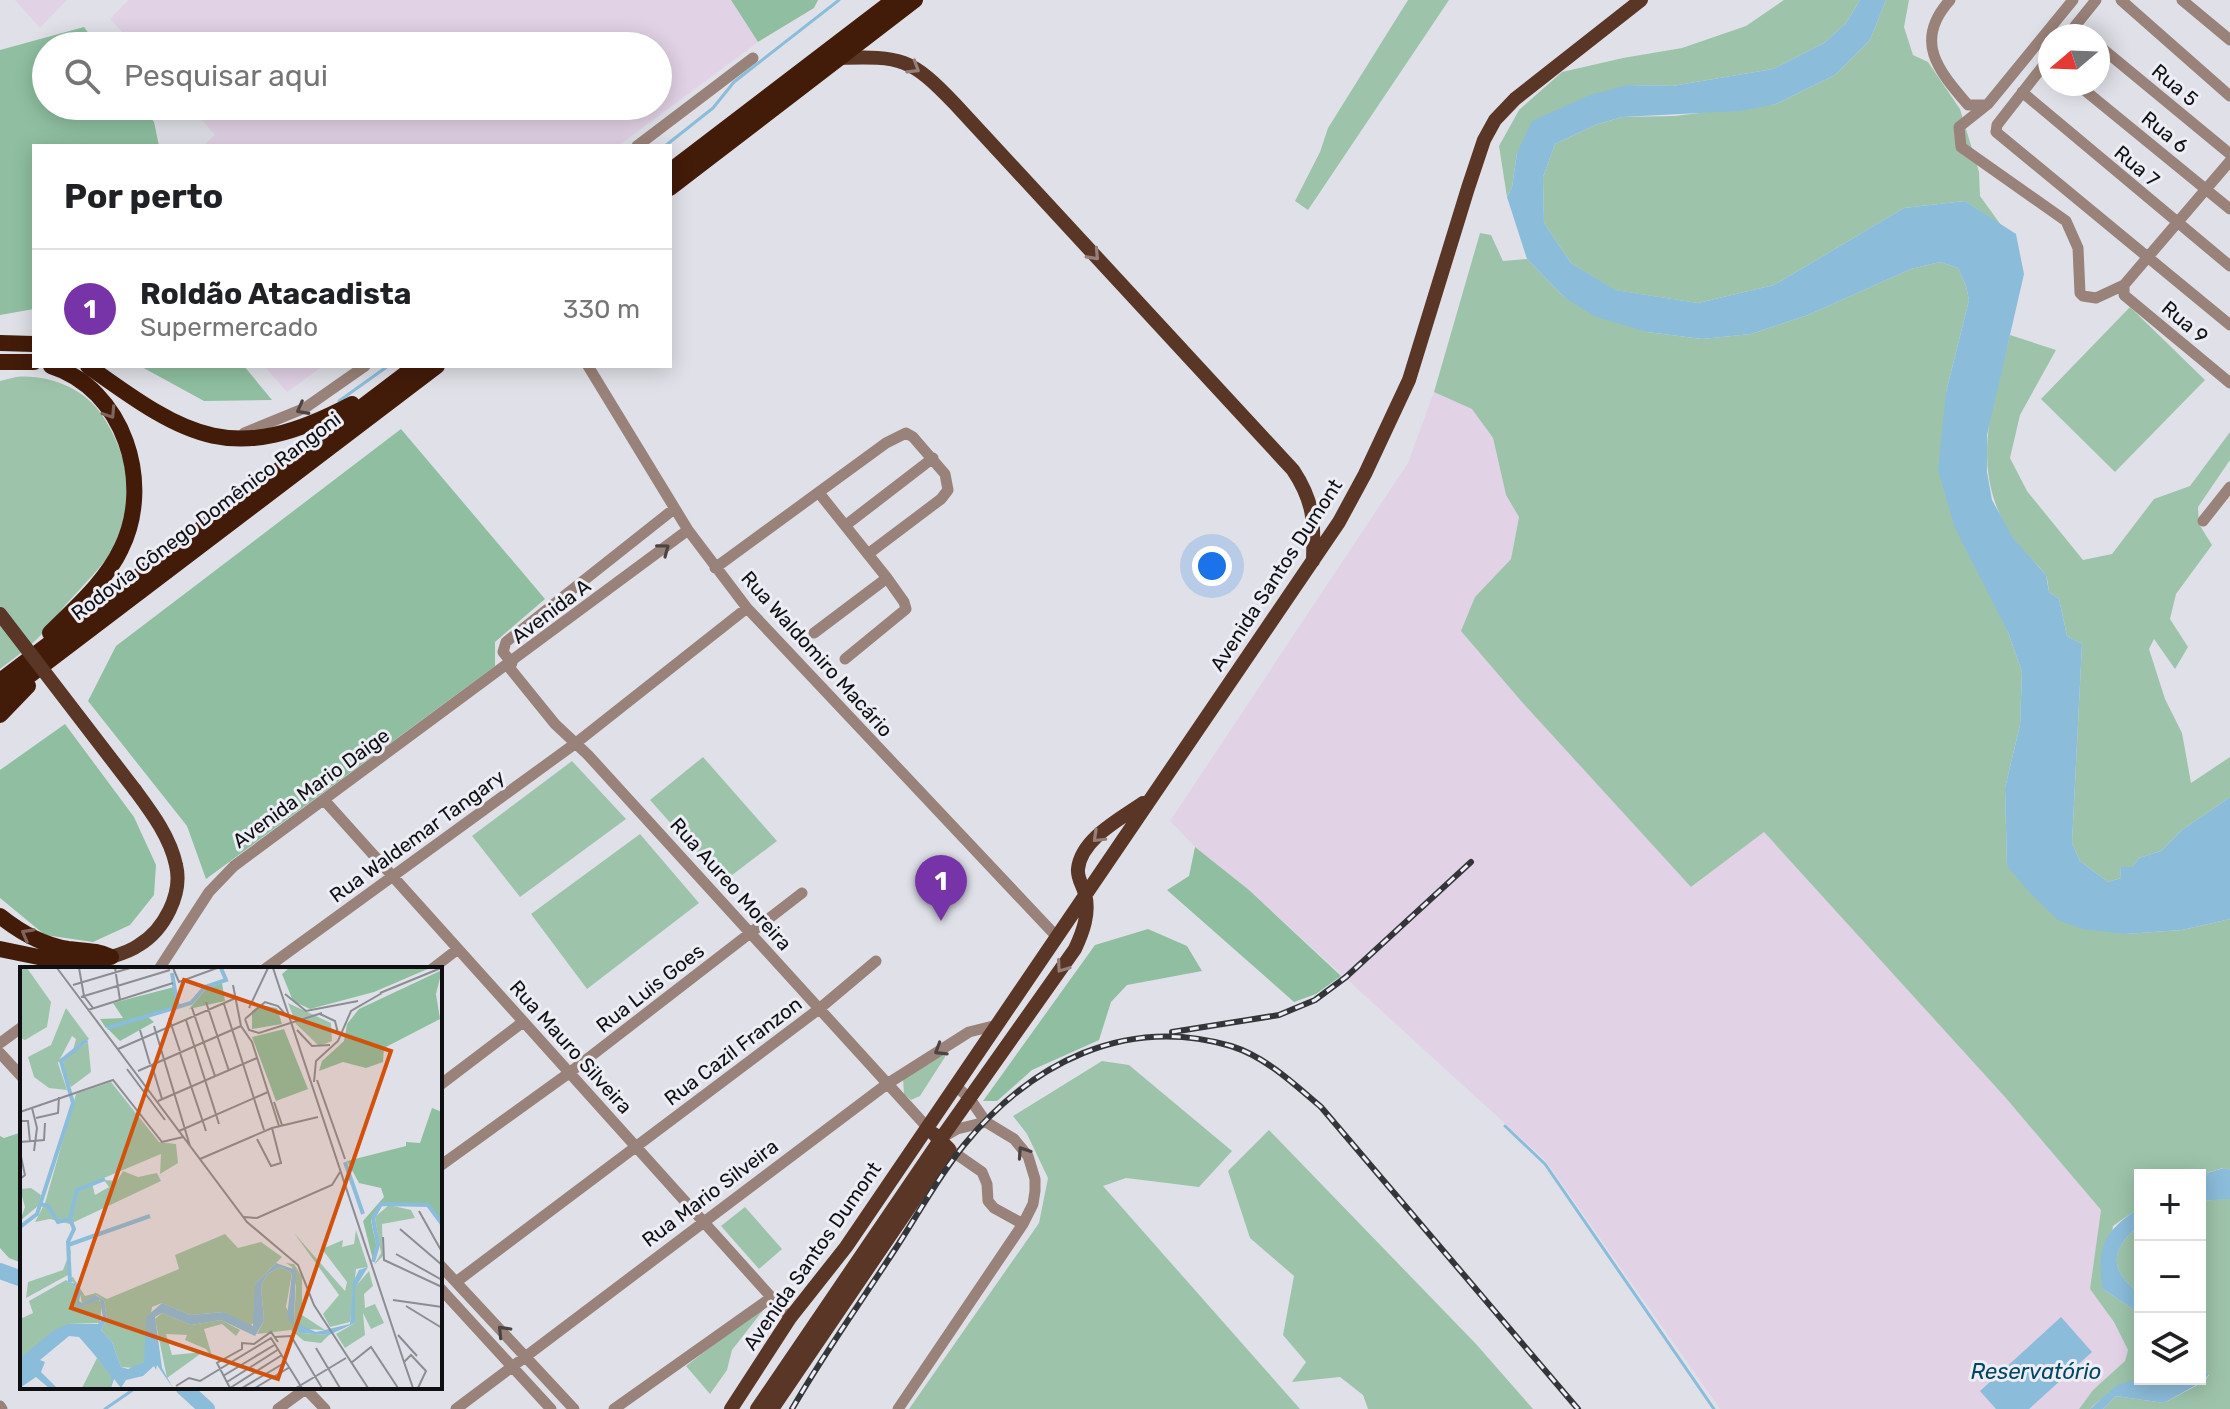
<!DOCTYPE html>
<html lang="pt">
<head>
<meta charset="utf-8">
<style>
	body { margin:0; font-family:Rubik,sans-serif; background:#f2f2f2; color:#202124 }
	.controls { position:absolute; right:24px; bottom:24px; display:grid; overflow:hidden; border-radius:0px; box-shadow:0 4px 20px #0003 }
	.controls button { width:72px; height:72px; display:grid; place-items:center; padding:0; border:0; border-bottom:2px solid #e0e0e0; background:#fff; color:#202124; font:40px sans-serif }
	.compass { position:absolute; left:2038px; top:24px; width:72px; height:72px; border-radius:50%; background:#fff; box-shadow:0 4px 20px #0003; rotate:251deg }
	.you { position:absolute; left:1212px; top:566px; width:28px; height:28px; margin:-20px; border:6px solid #fff; border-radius:50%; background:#1a73e8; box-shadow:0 0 0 12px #1a73e833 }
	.badge { display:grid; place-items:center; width:52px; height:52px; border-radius:50%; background:#7734a9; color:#fff; font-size:26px; font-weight:700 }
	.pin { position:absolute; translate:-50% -66px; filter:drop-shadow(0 2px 4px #0008) }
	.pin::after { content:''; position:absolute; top:42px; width:28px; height:24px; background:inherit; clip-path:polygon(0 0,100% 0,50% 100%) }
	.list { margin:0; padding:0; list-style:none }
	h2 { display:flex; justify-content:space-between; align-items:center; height:104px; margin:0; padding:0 32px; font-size:34px }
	h2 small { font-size:26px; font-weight:400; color:#757577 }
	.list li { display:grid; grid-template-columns:52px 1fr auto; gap:24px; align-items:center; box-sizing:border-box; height:120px; padding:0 32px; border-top:2px solid #e0e0e0 }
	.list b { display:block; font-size:30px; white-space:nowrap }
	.list p { margin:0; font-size:26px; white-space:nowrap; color:#757577 }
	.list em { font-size:26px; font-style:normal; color:#757577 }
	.icon { flex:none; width:44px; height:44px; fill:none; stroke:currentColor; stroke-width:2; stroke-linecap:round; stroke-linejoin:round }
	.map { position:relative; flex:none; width:2230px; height:1409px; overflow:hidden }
	.search { position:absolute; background:#fff; box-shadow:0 4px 20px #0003; left:32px; top:32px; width:640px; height:88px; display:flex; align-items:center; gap:20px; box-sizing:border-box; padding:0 28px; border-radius:44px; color:#757577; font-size:30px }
	.panel { position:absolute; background:#fff; box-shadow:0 4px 20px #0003; left:32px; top:144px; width:640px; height:224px; border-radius:0px }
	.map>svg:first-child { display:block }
	.industrial { fill:#e1d2e5 }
	.green { fill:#9dc4aa }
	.forest { fill:#8fbfa0 }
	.water { fill:#8bbcda }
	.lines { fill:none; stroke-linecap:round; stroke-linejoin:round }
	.stream { stroke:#8bbcda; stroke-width:3 }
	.river { stroke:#8bbcda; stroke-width:16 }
	.minor { stroke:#998279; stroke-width:11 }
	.major { stroke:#5a3627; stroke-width:14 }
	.highway { stroke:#431b09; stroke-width:16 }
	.rail-casing { stroke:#343538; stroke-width:6 }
	.rail { stroke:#edeef5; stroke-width:3; stroke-dasharray:9; stroke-linecap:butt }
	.major-bridge { stroke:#5a3627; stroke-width:14 }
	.oneway { stroke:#958079 }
	.oneway2 { stroke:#4d4340 }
	.oneway3 { stroke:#7e655c }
	.labels { text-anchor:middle; stroke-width:6; stroke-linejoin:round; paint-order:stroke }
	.street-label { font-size:20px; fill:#0f0f12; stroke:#edeef5 }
	.water-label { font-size:22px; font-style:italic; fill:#014563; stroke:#edeef5 }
	.inset-river { fill:none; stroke:#8bbcda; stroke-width:4 }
	.inset-road { fill:none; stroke:#8c8d92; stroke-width:2 }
	.view { fill:#d2520d; fill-opacity:0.15; stroke:#d2520d; stroke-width:4 }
	.inset-edge { fill:none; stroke:#0f0f12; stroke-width:4 }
</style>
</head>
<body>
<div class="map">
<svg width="2230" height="1409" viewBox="0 0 2230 1409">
	<rect width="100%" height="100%" fill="#e0e1e8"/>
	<path class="industrial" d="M15,0H67L40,28Z
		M128,0H731L758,42L618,146H203L215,135L189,106H658V46H135L110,19Z
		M264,366H323L287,392Z
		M1434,392L1472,408L1493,439L1506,495L1519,517L1511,559L1475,597L1692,887L1763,831L2005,1097L2101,1210L2090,1289L2114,1322L2128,1350L2125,1361L2093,1390L2079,1409H1720L1545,1160L1249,890L1195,847L1170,821L1408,463Z"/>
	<path class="green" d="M1408,0H1449L1308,210L1295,201L1320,152L1328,128Z
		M1784,0H1860L1846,23L1824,43L1773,69L1672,86L1628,85L1517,153L1512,187L1507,197L1499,146L1519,110L1562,72L1623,58L1682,48L1746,26Z
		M1886,0H1909L1904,27L1913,55L1928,62L1960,109L1979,172L1980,196L2001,225L1965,201L1904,208L1774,285L1698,303L1614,290L1571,263L1544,223L1543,177L1555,144L1595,125L1622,117L1674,116L1776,104L1835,75L1870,40Z
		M1480,233L1491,235L1503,261L1527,259L1564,297L1647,332L1702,339L1751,334L1808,315L1911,269L1940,262L1958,268L1966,286L1969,300L1946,392L2008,632L2022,672L2020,725L2005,788L2007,866L2125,934L2182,930L2230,919V1170L2223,1168L2200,1175H2140V1207L2113,1226L2103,1289L2140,1314V1379H2165C2155,1384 2149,1379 2139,1380C2127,1381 2098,1400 2090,1409H2079L2093,1390L2125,1361L2128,1350L2114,1322L2090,1289L2101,1210L2005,1097L1764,832L1691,887L1522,702L1461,631L1475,597L1511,559L1519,517L1506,495L1493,438L1472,409L1434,392Z
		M2130,307L2205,380L2115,472L2041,399Z
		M2010,335L2056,350L2020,415L2010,458L2027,491L2083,560L2112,554L2154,499L2190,486L2230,432V460L2198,507L2199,524L2212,545L2176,594L2170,619L2188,647L2175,669L2154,639L2149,649L2165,699L2182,733L2191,783L2230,757V797L2182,830L2161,851L2139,858L2132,867H2120L2121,878L2108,882L2080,861L2072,843L2082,644L2067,636L2059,599L2049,592C2048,587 2048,578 2045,574C2037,563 2021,550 2012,537C1968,468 1992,407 2010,335Z
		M16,377C48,374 84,388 102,415C128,454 140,506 114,548C102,567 85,583 70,600C59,612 50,626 38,638C27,649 13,659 0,669V381Z
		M703,757L777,841L723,882L650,800Z
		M572,761L626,819L520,897L472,836Z
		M640,834L699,903L587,989L531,914Z
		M945,1052V1057L920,1096L911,1100L904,1094L903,1079Z
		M1102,1061L1129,1065L1232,1151L1199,1187L1126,1178L1103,1186L1300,1409H909L1039,1223L1048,1178L1027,1134L1013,1116Z
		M1269,1130L1476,1344L1533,1409H1368L1363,1395L1340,1377L1292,1382L1306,1362L1283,1335L1294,1276L1250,1238L1228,1171Z
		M2225,1199H2230V1409H2103L2116,1396L2164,1403L2205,1381L2209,1375L2200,1363V1201Z
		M745,1207L782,1249L759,1269L721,1226Z
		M2140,1225V1294C2109,1270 2109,1250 2140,1225Z
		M762,1307L764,1309L732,1350L727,1370L710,1394L686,1366Z"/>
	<path class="forest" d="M731,0H818L814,8L758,42Z
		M84,27L98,46H46V106H142L154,122L159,146H34V309L0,315V50Z
		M140,366H244L272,400L204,401Z
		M401,429L545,599L495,642V666L206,879L187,826L88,701L116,646Z
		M65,724L134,817L156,865L154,895L130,925L93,942L45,935L0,898V770Z
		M1195,847L1249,890L1341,976L1316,994L1294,1002L1167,890L1189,876Z
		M1148,929L1187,946L1202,971L1127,985L1111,1002L1099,1040L1032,1070L997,1101H983L1095,945Z
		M22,1132V1263L9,1258L0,1248V1136L4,1138Z"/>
	<path class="water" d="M1860,0H1886L1870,40L1835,75L1776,104L1740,111L1622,117L1595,125L1555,144L1543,177L1544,223L1571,263L1615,290L1698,303L1774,285L1904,208L1965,201L2016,234L2024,274L1987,435V472L1992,500L2013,538L2046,575L2049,592L2059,599L2067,636L2082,644L2072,843L2080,861L2108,882L2121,878L2120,867H2132L2139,858L2161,851L2182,830L2230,797V919L2182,930L2125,934L2083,929L2058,920L2031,894L2007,866L2005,788L2020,725L2022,672L2008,632L1955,528L1938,470L1946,392L1969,300L1966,286L1958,268L1940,262L1911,269L1808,315L1751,334L1702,339L1647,332L1594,316L1564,297L1527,259L1507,197L1512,187L1517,153L1532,121L1590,95L1628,85L1672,86L1773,69L1824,43L1846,23Z
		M2224,1168L2230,1170V1199L2200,1201V1175Z
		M2140,1207V1225C2109,1250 2109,1270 2140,1294V1314L2103,1289C2095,1244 2106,1231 2140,1207Z
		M2061,1317L2092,1352L2029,1409H1996L1980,1391Z
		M2200,1363L2201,1367L2209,1374L2205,1380L2164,1403L2116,1396L2103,1409H2090L2117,1385L2137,1379L2159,1382L2165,1379H2200Z"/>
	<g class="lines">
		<path class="stream" d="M665,146L713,108L734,82L839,0
			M339,401L388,366
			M1505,1126L1545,1164L1714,1409
			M105,1409L137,1387"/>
		<path class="river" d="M0,1271L22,1279
			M183,1387L207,1409"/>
		<path class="minor" d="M1950,0C1913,41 1938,70 1968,105H1984
			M2073,0L1988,104L1959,127L1961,147L2066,221L2078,248L2080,293L2083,296L2096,298L2124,285L2230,161
			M2121,0L2230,96
			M2182,0L2230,40
			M2067,36L2096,0
			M2098,45L2230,154
			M2050,57L1997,125L1996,132L2230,325
			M2077,84L2230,209
			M2022,92L2230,266
			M637,146L753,58
			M2124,285V295L2230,383
			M588,366L688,530L747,608L1057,937
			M244,433L305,408L365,366
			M2203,521L2230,487
			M846,525L933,458
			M715,568L886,443L906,433L913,437L945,474L948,490L941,499L868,554
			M814,633L887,578L819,493
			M845,659L906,609L904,602L887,578
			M512,663L503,652L506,642L674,509
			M508,666L555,724L588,755L927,1127
			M325,801L790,1318
			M159,969L209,892L234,866L688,530
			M265,969L576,743L747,608
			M432,969L458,949
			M0,1043L22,1027
			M0,1053L22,1077
			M440,1085L523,1022
			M945,1136L957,1129L986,1122
			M949,1149L982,1172L987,1184L988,1201L994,1208L1023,1224
			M440,1166L569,1073L802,893
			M440,1265L574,1409
			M456,1282L819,1009L876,961
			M440,1288L551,1409
			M304,1387L325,1409
			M0,1406L2,1409
			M278,1409L308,1387
			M456,1409L887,1084L969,1032L997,1025
			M614,1409L772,1297
			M898,1409L1023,1224L1033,1204L1035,1191V1179L1028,1156L1014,1139L986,1122L970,1099L956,1086"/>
		<path class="major" d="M839,58C902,56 911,58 955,104L1293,470C1315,503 1314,523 1313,561
			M111,957C121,954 131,951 139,945C164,930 183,894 176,865C170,837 152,813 135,790
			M731,1409L790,1318L846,1247L1339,522L1365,474L1409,380L1468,188L1484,140L1495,120L1515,99L1641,0
			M757,1409L940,1140L1075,949C1083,932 1090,913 1085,894C1083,885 1077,879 1078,869C1081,839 1120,819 1143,803
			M772,1409L949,1149L934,1134"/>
		<path class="highway" d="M670,171L894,0
			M670,188L915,0
			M0,343L34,344
			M0,362H34
			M88,366C188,438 233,467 352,404
			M50,633C75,608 106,581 121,549C154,483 124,389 51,366
			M0,681L416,366
			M0,698L437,366
			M0,715L28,686
			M0,916C20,932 43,945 68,949C84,951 97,950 111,957
			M0,949L58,961L105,958"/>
		<defs>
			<path id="rail" d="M1172,1032L1279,1015L1315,1000L1346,977L1471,862
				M792,1409C823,1355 860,1303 894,1251C917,1216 938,1177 964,1145C1031,1063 1125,1015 1231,1046C1266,1057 1294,1084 1321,1107L1578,1409"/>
		</defs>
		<use href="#rail" class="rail-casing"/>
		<use href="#rail" class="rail"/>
		<path class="major-bridge" d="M0,614L135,790"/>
	</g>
	<defs><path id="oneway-chevron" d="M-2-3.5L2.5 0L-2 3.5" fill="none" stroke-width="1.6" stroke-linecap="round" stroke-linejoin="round" transform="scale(2)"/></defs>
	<g class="oneway">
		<use href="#oneway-chevron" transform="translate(914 68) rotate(32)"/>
		<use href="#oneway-chevron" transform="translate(1094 255) rotate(47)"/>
		<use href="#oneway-chevron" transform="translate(1098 837) rotate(136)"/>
		<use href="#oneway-chevron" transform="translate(1062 967) rotate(125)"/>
	</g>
	<g class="oneway2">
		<use href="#oneway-chevron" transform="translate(302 409) rotate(152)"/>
		<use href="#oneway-chevron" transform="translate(664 549) rotate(-37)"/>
		<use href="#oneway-chevron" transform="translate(940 1050) rotate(148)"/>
		<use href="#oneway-chevron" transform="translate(1023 1152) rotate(-124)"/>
		<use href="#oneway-chevron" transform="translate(503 1331) rotate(-134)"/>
	</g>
	<g class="oneway3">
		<use href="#oneway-chevron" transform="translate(110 413) rotate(57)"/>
		<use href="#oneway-chevron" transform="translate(27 934) rotate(-151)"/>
	</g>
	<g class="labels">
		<g class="street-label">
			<text transform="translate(2175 85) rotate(40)" y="7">Rua 5</text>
			<text transform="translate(2165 132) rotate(39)" y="7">Rua 6</text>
			<text transform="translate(2137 166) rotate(40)" y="7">Rua 7</text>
			<text transform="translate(2185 322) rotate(40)" y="7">Rua 9</text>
			<text transform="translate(206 516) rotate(-37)" y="7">Rodovia Cônego Domênico Rangoni</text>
			<text transform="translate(1276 575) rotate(-57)" y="7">Avenida Santos Dumont</text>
			<text transform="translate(551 611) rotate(-37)" y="7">Avenida A</text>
			<text transform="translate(817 654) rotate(48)" y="7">Rua Waldomiro Macário</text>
			<text transform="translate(311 788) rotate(-36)" y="7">Avenida Mario Daige</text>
			<text transform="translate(417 836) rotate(-36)" y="7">Rua Waldemar Tangary</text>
			<text transform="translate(731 884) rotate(48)" y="7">Rua Aureo Moreira</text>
			<text transform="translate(650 988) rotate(-38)" y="7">Rua Luis Goes</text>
			<text transform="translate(571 1047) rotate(48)" y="7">Rua Mauro Silveira</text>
			<text transform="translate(733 1051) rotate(-37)" y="7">Rua Cazil Franzon</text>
			<text transform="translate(710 1193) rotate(-37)" y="7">Rua Mario Silveira</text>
			<text transform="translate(812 1256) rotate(-55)" y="7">Avenida Santos Dumont</text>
		</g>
		<g class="water-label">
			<text x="2036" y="1379">Reservatório</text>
		</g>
	</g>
	<g transform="translate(20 967)">
		<rect width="422" height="422" fill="#e0e1e8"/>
		<path d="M0,1H7L31,35L27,60L5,73L0,71ZM268,36L311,56L312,74L299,79L276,57ZM46,41L69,72L53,83L56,72L52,69L38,96L47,123L29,121L14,110L8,90L31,78ZM68,75L71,105L51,120L42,103L44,92ZM91,115L139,175L156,177L158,196L140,207L141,187L72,216L75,228L89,220L84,213L97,214L103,204L118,210L137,206L141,214L50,257L30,252L15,255L25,236L56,127ZM11,221L21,228L18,239L0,254L5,240L0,222ZM369,238L391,243L395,251L362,257L363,289L354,298L361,286L355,250ZM336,263L348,300L336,302L330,355L310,360L303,347L319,328L274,266L325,324L327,315L302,282L323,273L322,280L334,277ZM205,267L218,281L241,275L262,290L235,317V356L228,359L204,345L170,348L142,336L132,340L124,395L115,401L101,400L92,375L81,363L87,352L84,333L76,328L62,336L59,322L49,311L53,310L65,329L76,326L87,332L159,302L155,288ZM51,282L48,308L6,331L8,315L43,303ZM266,296L274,297L282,310V348L305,363L283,362L274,355L276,319L272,300ZM260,300L272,306L266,340L280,366L309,368L301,376L284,374L271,363L237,367L244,354L241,319L247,307ZM349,304L353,319L344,327L345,341L355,337L364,356L351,362L343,346L345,368L325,381L316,367L335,356V320ZM46,313L58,323L59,339L76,332L82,335L80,356L47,357L0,391V352L13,346L9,334ZM142,346L171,358L201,353L220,363L216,369L202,357L184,362L193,392L186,382L165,373L167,368L146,367L152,388L183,385L147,411L135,352ZM77,391L91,408V421H62Z" fill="#9dc4aa"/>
		<path d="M269,1H410L354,25L290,42L273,34L262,7ZM422,3L416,27L420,52L364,81L363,95L346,101L323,95L299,104L302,94L324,74L327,57L339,42ZM202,16L205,34L169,42L186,22ZM154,20L157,39L86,61L80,52L103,51L93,36ZM240,38L257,41L262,57L232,62V44ZM128,50L134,55L100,74L88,62ZM264,62L288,122L256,134L232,70ZM412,141L422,145V256L405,236L359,237L351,253L357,282L353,293L343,254L364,230L361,221L339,216L327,194L386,179V175L400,176Z" fill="#8fbfa0"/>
		<path d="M256,296L276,303L274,355L296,365L330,357L333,315L339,303L348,300L335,321V356L309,368L280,366L267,350L272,306L260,300L247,307L241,319L244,354L235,369L201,353L171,358L142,346L135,350L142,401L153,421L137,398L136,403L134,399L123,409L106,413L101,421L94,412L91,421V409L73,386L59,370L49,369L20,393L25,395L21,405L37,421H29L16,410L0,421V391L33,364L47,357H78L83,351L80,333L57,340L58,323L46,313L57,318L61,326L59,334L62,336L75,328L84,333L87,352L81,363L92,375L101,400L108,402L124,395L126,350L142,336L170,348L204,345L233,359L235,317Z" fill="#8bbcda"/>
		<path class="inset-river" d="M152,6L158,41M87,61L171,36L185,20L206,13L201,1M325,195L343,247M20,237L28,239L38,255L50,252L54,262L48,275L50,315M50,252L57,223L85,212M0,260L17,247L53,136L41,94L67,73M48,278L130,249M353,295L358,278L353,251L361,237L408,238L422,257"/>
		<path class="inset-road" d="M37,1L227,255L278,298L294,338L348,421M59,1L64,29L73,41M95,1L100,33M153,1L159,15L197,1M253,1L384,395M53,18L110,1M213,18L221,59L232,75L259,159M360,26L421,1M265,27L286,44L338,34M61,30L150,3M186,35L209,104M204,37L244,163M172,41L195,109M229,41L248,1M68,43L153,16M300,47L315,54L318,66M149,51L160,84M225,52L229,63L239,66L302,46M225,52L245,35L258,39L267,49M166,53L199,157M134,59L170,179M120,63L130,97M277,63L292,79L310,78M98,82L218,30M160,86L186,164M132,99L142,132M107,102L145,153M118,104L221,59M297,113L325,192M294,115L296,94L318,74L331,44L362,26M138,134L237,91M254,135L262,158M12,141L17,161L14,184M0,145L93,113L142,175L163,170M16,151L38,146L39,130M0,154H8L10,175M159,164L248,125M237,172L251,199L261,196L252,161M0,175L24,173L25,156M0,185L5,208L0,212M180,192L252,161L298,150M399,244L422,285M224,250L237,251L312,218L320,205M380,262L422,298M363,270L364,293L422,320M376,287L422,313M373,333L422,340M386,339L422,361M378,368L397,389M255,370L271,369L302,421M296,381L320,421M331,396L351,380L378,421M203,409L256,377M207,415L259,382M156,419L169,411L180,414L251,371L282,421M210,421L197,396L222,382V376L234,377L251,365L258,375M210,421L262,388M222,421L266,395M235,421L270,400M276,421L326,391M393,421L384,395L391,388L406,404L398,421"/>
		<path class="view" d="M164,13L371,84L258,412L51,341Z"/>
		<rect width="422" height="422" class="inset-edge"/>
	</g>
</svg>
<div class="controls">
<button>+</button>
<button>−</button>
<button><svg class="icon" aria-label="layers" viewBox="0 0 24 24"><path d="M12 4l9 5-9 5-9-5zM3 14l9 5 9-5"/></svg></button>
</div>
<svg class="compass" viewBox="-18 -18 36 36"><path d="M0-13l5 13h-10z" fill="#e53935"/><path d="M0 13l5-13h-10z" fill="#757577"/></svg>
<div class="you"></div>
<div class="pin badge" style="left:941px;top:921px">1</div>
<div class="search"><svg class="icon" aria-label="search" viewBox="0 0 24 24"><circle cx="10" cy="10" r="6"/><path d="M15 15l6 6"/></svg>Pesquisar aqui</div>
<section class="panel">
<h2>Por perto<small></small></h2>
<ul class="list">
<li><span class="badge">1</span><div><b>Roldão Atacadista</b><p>Supermercado</p></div><em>330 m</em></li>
</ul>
</section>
</div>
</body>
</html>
